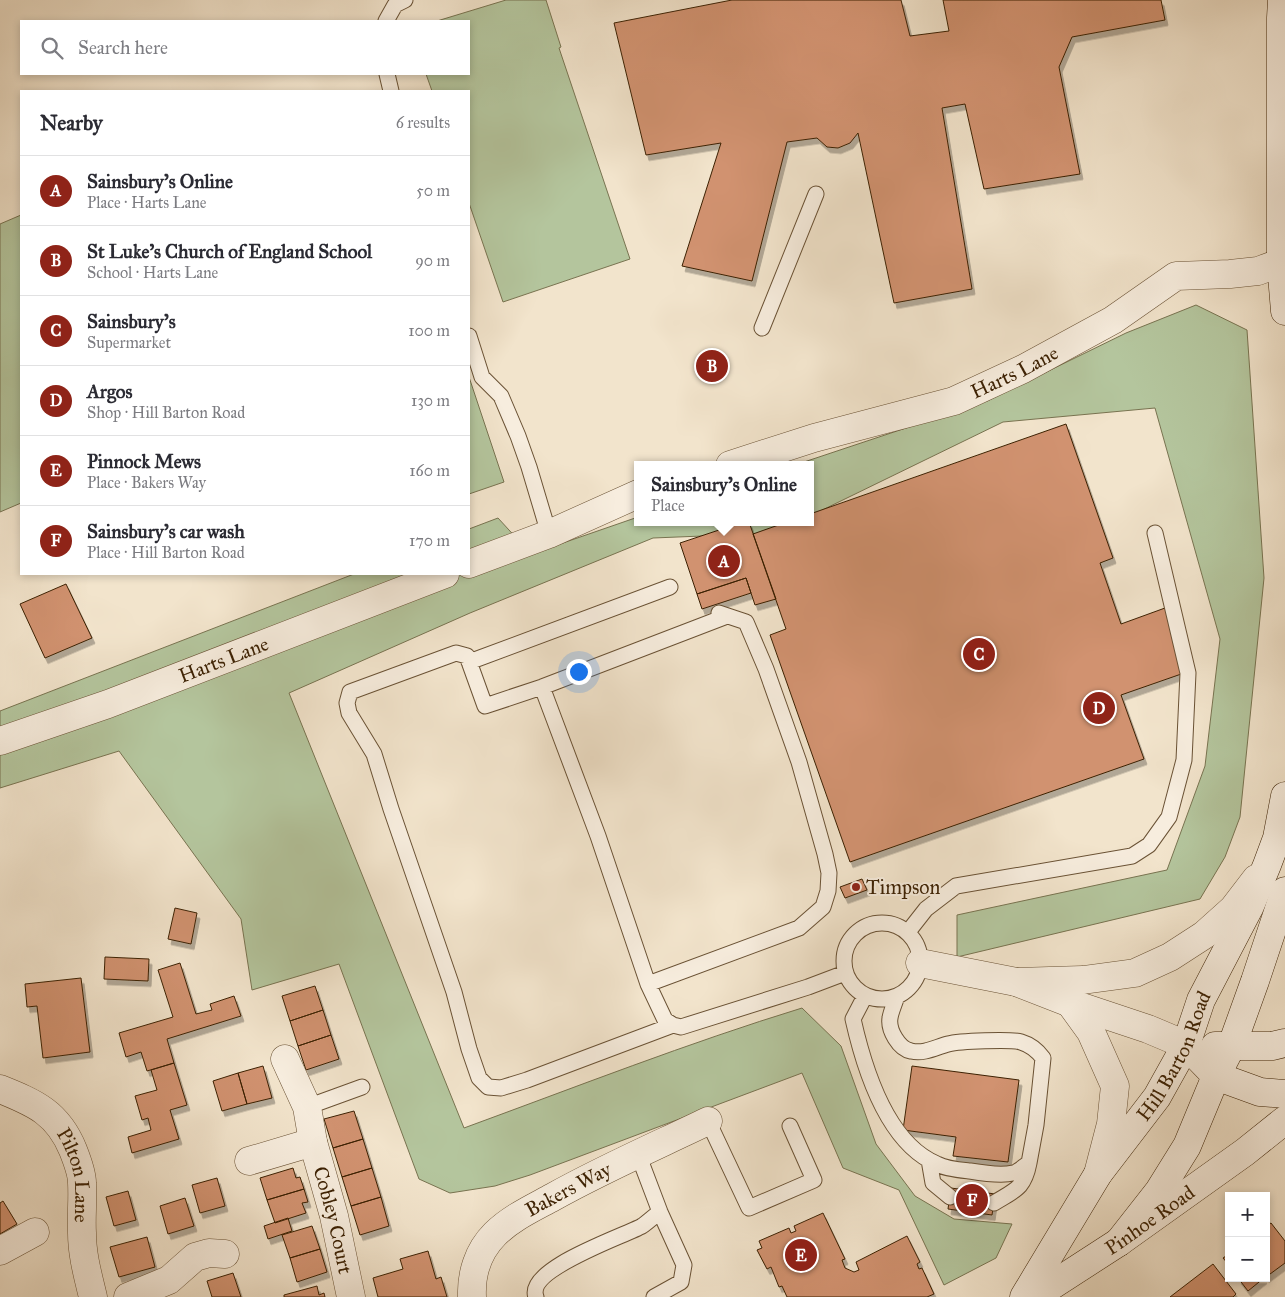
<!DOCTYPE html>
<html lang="en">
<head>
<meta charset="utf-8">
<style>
	body { margin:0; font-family:"IM FELL Great Primer",serif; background:#f7f7f7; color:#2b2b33 }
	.controls { position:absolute; right:15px; bottom:15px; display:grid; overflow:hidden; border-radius:0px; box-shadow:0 2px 8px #0003 }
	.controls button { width:45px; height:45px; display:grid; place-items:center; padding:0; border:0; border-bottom:1px solid #e1e1e2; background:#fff; color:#2b2b33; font:25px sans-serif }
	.you { position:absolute; left:578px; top:671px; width:18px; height:18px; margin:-12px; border:4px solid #fff; border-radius:50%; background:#1a73e8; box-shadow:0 0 0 8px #1a73e833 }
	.badge { display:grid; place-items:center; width:32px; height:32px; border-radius:50%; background:#8f2418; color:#fff; font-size:16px; font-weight:700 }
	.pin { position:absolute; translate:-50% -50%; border:2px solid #fff; box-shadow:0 1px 5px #0006 }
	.popup { position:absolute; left:634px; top:461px; width:180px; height:65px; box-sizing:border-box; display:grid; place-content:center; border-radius:0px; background:#fff; filter:drop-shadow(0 1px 4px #0005); font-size:16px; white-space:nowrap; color:#7c7c81 }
	.popup b { font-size:19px; color:#2b2b33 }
	.popup::after { content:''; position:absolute; left:50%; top:100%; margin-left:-10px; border:10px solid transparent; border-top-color:#fff }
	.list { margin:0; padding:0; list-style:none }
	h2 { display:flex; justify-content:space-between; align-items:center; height:65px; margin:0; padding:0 20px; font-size:21px }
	h2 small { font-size:16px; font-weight:400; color:#7c7c81 }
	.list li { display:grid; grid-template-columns:32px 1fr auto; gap:15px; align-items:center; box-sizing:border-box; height:70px; padding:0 20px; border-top:1px solid #e1e1e2 }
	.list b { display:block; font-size:19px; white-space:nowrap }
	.list p { margin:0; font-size:16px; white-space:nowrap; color:#7c7c81 }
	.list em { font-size:16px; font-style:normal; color:#7c7c81 }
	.icon { flex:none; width:28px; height:28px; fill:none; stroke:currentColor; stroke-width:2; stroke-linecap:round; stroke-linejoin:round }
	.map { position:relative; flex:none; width:1285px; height:1297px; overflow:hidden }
	.search { position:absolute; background:#fff; box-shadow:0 2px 8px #0003; left:20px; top:20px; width:450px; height:55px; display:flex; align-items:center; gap:12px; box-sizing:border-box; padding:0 18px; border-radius:0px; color:#7c7c81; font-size:19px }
	.panel { position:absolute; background:#fff; box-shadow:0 2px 8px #0003; left:20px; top:90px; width:450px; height:485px; border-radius:0px }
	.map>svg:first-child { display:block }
	.green { fill:#b4c59d; stroke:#787350 }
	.building { fill:#d1926f; stroke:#3c2103; filter:url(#shadow) }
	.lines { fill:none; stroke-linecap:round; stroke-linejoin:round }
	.service-casing { stroke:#6a5235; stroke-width:17 }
	.minor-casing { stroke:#6a5235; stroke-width:29 }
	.secondary-casing { stroke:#3c2103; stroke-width:29 }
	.service { stroke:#f7edde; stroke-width:15 }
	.minor { stroke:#f7edde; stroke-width:28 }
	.secondary { stroke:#f7edde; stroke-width:28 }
	.poi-dot { fill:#8f2418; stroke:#f7edde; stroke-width:2 }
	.labels { text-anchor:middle; stroke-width:4; stroke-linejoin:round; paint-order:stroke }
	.street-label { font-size:20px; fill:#3c2103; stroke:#f7edde }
	.poi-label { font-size:20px; fill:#3c2103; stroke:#f7edde; text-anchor:start }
</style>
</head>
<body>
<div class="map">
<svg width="1285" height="1297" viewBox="0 0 1285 1297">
	<defs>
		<filter id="shadow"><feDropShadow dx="3" dy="5.5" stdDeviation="0" flood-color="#0004"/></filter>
	</defs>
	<rect width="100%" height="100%" fill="#f2e4cc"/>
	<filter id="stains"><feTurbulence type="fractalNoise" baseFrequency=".004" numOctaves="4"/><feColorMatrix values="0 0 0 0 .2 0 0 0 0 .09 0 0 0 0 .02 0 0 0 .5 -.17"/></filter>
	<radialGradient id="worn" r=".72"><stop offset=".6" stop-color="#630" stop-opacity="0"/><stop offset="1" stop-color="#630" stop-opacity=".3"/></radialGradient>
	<path class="green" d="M506,0H546L561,47L559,48L630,259L503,302L469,203V91H432L426,74H469V21H437Z
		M21,215V503L0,512V224Z
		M1196,305L1247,330L1264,578L1240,817L1225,857L1200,899L957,957V915L1167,870L1205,766L1220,639L1155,408L1003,422L810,516V465H795L987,401L1126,333Z
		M469,377L504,482L469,494Z
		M638,517V522H798L777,533L653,538L470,613L289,693L464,1128C576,1087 688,1043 802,1008L841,1046L876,1144L915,1196L954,1219L1012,1224L996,1258L944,1285L899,1190L843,1168L802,1073L530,1175L495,1186L450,1193L419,1179L339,964L252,990L241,919L119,751L0,788V711L354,574H469V529L498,518L531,554Z"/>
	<path class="building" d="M732,0H901L910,36L949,31L943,0H1161L1165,20L1072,37L1059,67L1080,174L984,189L965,104L942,108L972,289L894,303L858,133L850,143L838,148L827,147L817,138L787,142L752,281L682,266L721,143L646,155L614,23Z
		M1066,424L1113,558L1100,563L1121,624L1165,608L1187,672L1121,695L1144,759L850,862L770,635L786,629L753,534L787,522H810V514Z
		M743,522H749L776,599L755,605L746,578L697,594L680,543Z
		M746,578L751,593L702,609L697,594Z
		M66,584L92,638L45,658L20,604Z
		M862,879L867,890L845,898L840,887Z
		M175,908L197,913L191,944L168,939Z
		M105,957L149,959L148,981L104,979Z
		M180,963L196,1014L212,1010L210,1004L234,996L241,1016L167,1039L174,1063L147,1071L141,1052L126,1057L119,1033L173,1017L158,970Z
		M81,978L90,1052L43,1058L37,1006L27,1007L25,984Z
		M315,986L323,1010L290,1021L282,996Z
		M323,1010L331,1035L298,1046L290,1021Z
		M331,1035L339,1059L306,1070L298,1046Z
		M174,1063L187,1105L170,1110L179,1139L132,1153L128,1137L151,1130L148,1118L142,1120L135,1096L157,1090L151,1070Z
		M263,1066L272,1098L247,1104L238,1073Z
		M912,1066L1019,1080L1008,1162L953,1156L956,1137L903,1130Z
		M238,1073L247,1104L222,1111L213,1081Z
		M354,1111L363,1139L333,1148L324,1119Z
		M363,1139L372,1168L342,1177L333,1148Z
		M293,1168L296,1178L300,1177L304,1189L267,1200L260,1178Z
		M372,1168L381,1197L351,1206L342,1177Z
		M217,1178L225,1206L200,1213L192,1185Z
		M951,1188L995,1194L992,1215L948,1209Z
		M304,1189L308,1202L302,1203L306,1213L275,1223L267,1200Z
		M128,1191L136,1220L114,1226L106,1197Z
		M381,1197L389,1226L360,1235L351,1206Z
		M185,1198L194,1226L168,1234L160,1206Z
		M3,1201L17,1224L0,1234V1203Z
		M823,1213L845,1259L842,1260L845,1268L854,1272L859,1270L856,1262L907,1236L920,1262L917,1264L919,1269L922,1268L934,1294L927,1297H787L782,1286L779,1287L771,1267L767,1269L757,1250L762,1248L759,1241L789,1228L791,1233L796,1231L794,1226Z
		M288,1218L292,1231L268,1239L264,1226Z
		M1271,1223L1285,1241V1263L1266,1277V1226Z
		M312,1226L320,1249L290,1258L282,1235Z
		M147,1237L155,1267L119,1277L110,1247Z
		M320,1249L327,1272L297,1282L290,1258Z
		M428,1251L436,1279L441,1277L447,1297H378L373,1278L403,1269L400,1259Z
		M1229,1254V1265L1223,1258Z
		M1213,1264L1236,1294L1233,1297H1170Z
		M233,1273L241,1297H212L207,1281Z
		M1238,1278H1264L1248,1291Z
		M317,1286L319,1295L324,1293L325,1297H284V1295Z"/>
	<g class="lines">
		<defs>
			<path id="service" d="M386,21L395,5L405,0
				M387,74L391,91
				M762,328L816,194
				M469,336L482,377L501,396L518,436L529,467L549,534
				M469,662L670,587
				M542,687L598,836L648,984L665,1020L673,1025L681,1027L808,987L845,973
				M844 961a38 38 0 1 1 76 0a38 38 0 1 1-76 0Z
				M908,932L926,909L956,886L1132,856L1149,845L1169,817L1184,760L1188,673L1155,533
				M648,984L799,928L823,907L828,891L829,873L825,854L799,762L766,669L746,622L719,613
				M865,996L853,1019C864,1068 887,1143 937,1164C946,1169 960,1170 970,1171C982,1173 1001,1176 1013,1173C1018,1172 1024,1166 1029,1163L1036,1125L1043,1058C1037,1050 1031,1045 1021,1042C1011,1039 959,1041 948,1044C936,1047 925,1054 911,1051C899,1049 888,1030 890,1018C891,1011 895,1003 897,996
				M673,1025L527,1080L501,1088L488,1087L479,1078L469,1049L454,992L391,809L374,754L349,713L347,703L350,692L456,653L467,656L485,706L542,687L727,616
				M307,1107L362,1087
				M708,1121L749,1208L814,1180L790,1126
				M638,1154L660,1212L684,1265L681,1282L654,1297
				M929,1160L933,1183L950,1197
				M994,1203C1015,1190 1024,1189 1029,1163
				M536,1297C525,1269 622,1237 642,1226C648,1222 654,1216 660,1212"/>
			<g id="minor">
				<path id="s1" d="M730,465L814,438L954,401L1023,369L1113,320L1176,276L1230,274L1258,271L1285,261"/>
				<path d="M469,564L549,534L638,494"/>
				<path id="s2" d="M0,741L108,704L445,574"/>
				<path d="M920,963L1016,982L1070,1003L1148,1029L1186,1045"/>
				<path d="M1016,982L1083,980L1135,973L1170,957L1204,935L1233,909L1256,879"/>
				<path d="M1070,1003L1091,1032L1115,1086L1111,1124L1098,1174"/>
				<path id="s3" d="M285,1059L307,1107L313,1142L334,1216L351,1297"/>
				<path id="s4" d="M0,1089C35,1103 58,1113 73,1150C77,1160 82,1173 82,1183C83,1200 81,1217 82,1233C82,1255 88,1276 93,1297"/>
				<path d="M249,1161L313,1142"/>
				<path d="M0,1251L35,1232"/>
				<path d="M128,1297L169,1280L195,1257L209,1253L225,1254"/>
				<path id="s5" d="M472,1297C471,1274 478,1251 495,1234C511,1218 533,1208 553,1197C603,1169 656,1146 708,1121"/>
			</g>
			<g id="secondary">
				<path d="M1282,0L1281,18V263L1285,311"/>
				<path d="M1186,1045L1216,1076L1260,1092L1285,1094"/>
				<path d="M1215,1046H1272L1285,1043"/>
				<path d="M1119,1242L1159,1191L1187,1146L1216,1076L1232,1045L1255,981L1285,891"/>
				<path id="s6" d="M1024,1297L1098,1174L1157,1097L1186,1045L1201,1000L1250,906L1267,865L1277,838L1285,796"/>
				<path id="s7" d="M1034,1297L1119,1242L1245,1152L1285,1120"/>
			</g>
		</defs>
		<use href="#service" class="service-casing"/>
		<use href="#minor" class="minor-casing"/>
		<use href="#secondary" class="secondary-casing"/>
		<use href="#service" class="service"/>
		<use href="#minor" class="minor"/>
		<use href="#secondary" class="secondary"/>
	</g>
	<circle class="poi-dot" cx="856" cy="887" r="5"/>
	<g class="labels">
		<g class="street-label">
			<text dy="7" stroke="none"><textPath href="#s1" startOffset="300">Harts Lane</textPath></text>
			<text dy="7" stroke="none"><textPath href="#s2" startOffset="238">Harts Lane</textPath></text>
			<text dy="7" stroke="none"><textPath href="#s6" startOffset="285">Hill Barton Road</textPath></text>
			<text dy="7" stroke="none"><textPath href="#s4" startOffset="124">Pilton Lane</textPath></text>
			<text dy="7" stroke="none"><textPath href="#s5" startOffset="155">Bakers Way</textPath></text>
			<text dy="7" stroke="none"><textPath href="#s3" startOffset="169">Cobley Court</textPath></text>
			<text dy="7" stroke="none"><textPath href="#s7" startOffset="139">Pinhoe Road</textPath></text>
		</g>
		<g class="poi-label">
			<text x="866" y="894">Timpson</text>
		</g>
	</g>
	<rect width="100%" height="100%" filter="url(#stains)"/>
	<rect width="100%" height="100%" fill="url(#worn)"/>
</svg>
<div class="controls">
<button>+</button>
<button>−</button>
</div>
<div class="you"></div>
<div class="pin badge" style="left:724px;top:561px">A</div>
<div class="popup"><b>Sainsbury's Online</b>Place</div>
<div class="pin badge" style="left:712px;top:366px">B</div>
<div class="pin badge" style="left:979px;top:654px">C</div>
<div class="pin badge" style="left:1099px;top:708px">D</div>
<div class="pin badge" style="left:801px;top:1255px">E</div>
<div class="pin badge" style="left:972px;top:1200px">F</div>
<div class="search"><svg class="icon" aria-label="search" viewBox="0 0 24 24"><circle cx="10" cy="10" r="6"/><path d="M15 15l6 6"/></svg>Search here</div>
<section class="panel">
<h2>Nearby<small>6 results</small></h2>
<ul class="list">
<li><span class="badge">A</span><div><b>Sainsbury's Online</b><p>Place · Harts Lane</p></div><em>50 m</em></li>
<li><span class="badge">B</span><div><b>St Luke's Church of England School</b><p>School · Harts Lane</p></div><em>90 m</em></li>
<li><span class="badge">C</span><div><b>Sainsbury's</b><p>Supermarket</p></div><em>100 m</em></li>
<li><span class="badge">D</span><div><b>Argos</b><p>Shop · Hill Barton Road</p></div><em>130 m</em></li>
<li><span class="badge">E</span><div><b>Pinnock Mews</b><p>Place · Bakers Way</p></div><em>160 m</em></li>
<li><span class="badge">F</span><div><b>Sainsbury's car wash</b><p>Place · Hill Barton Road</p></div><em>170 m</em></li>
</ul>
</section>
</div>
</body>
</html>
